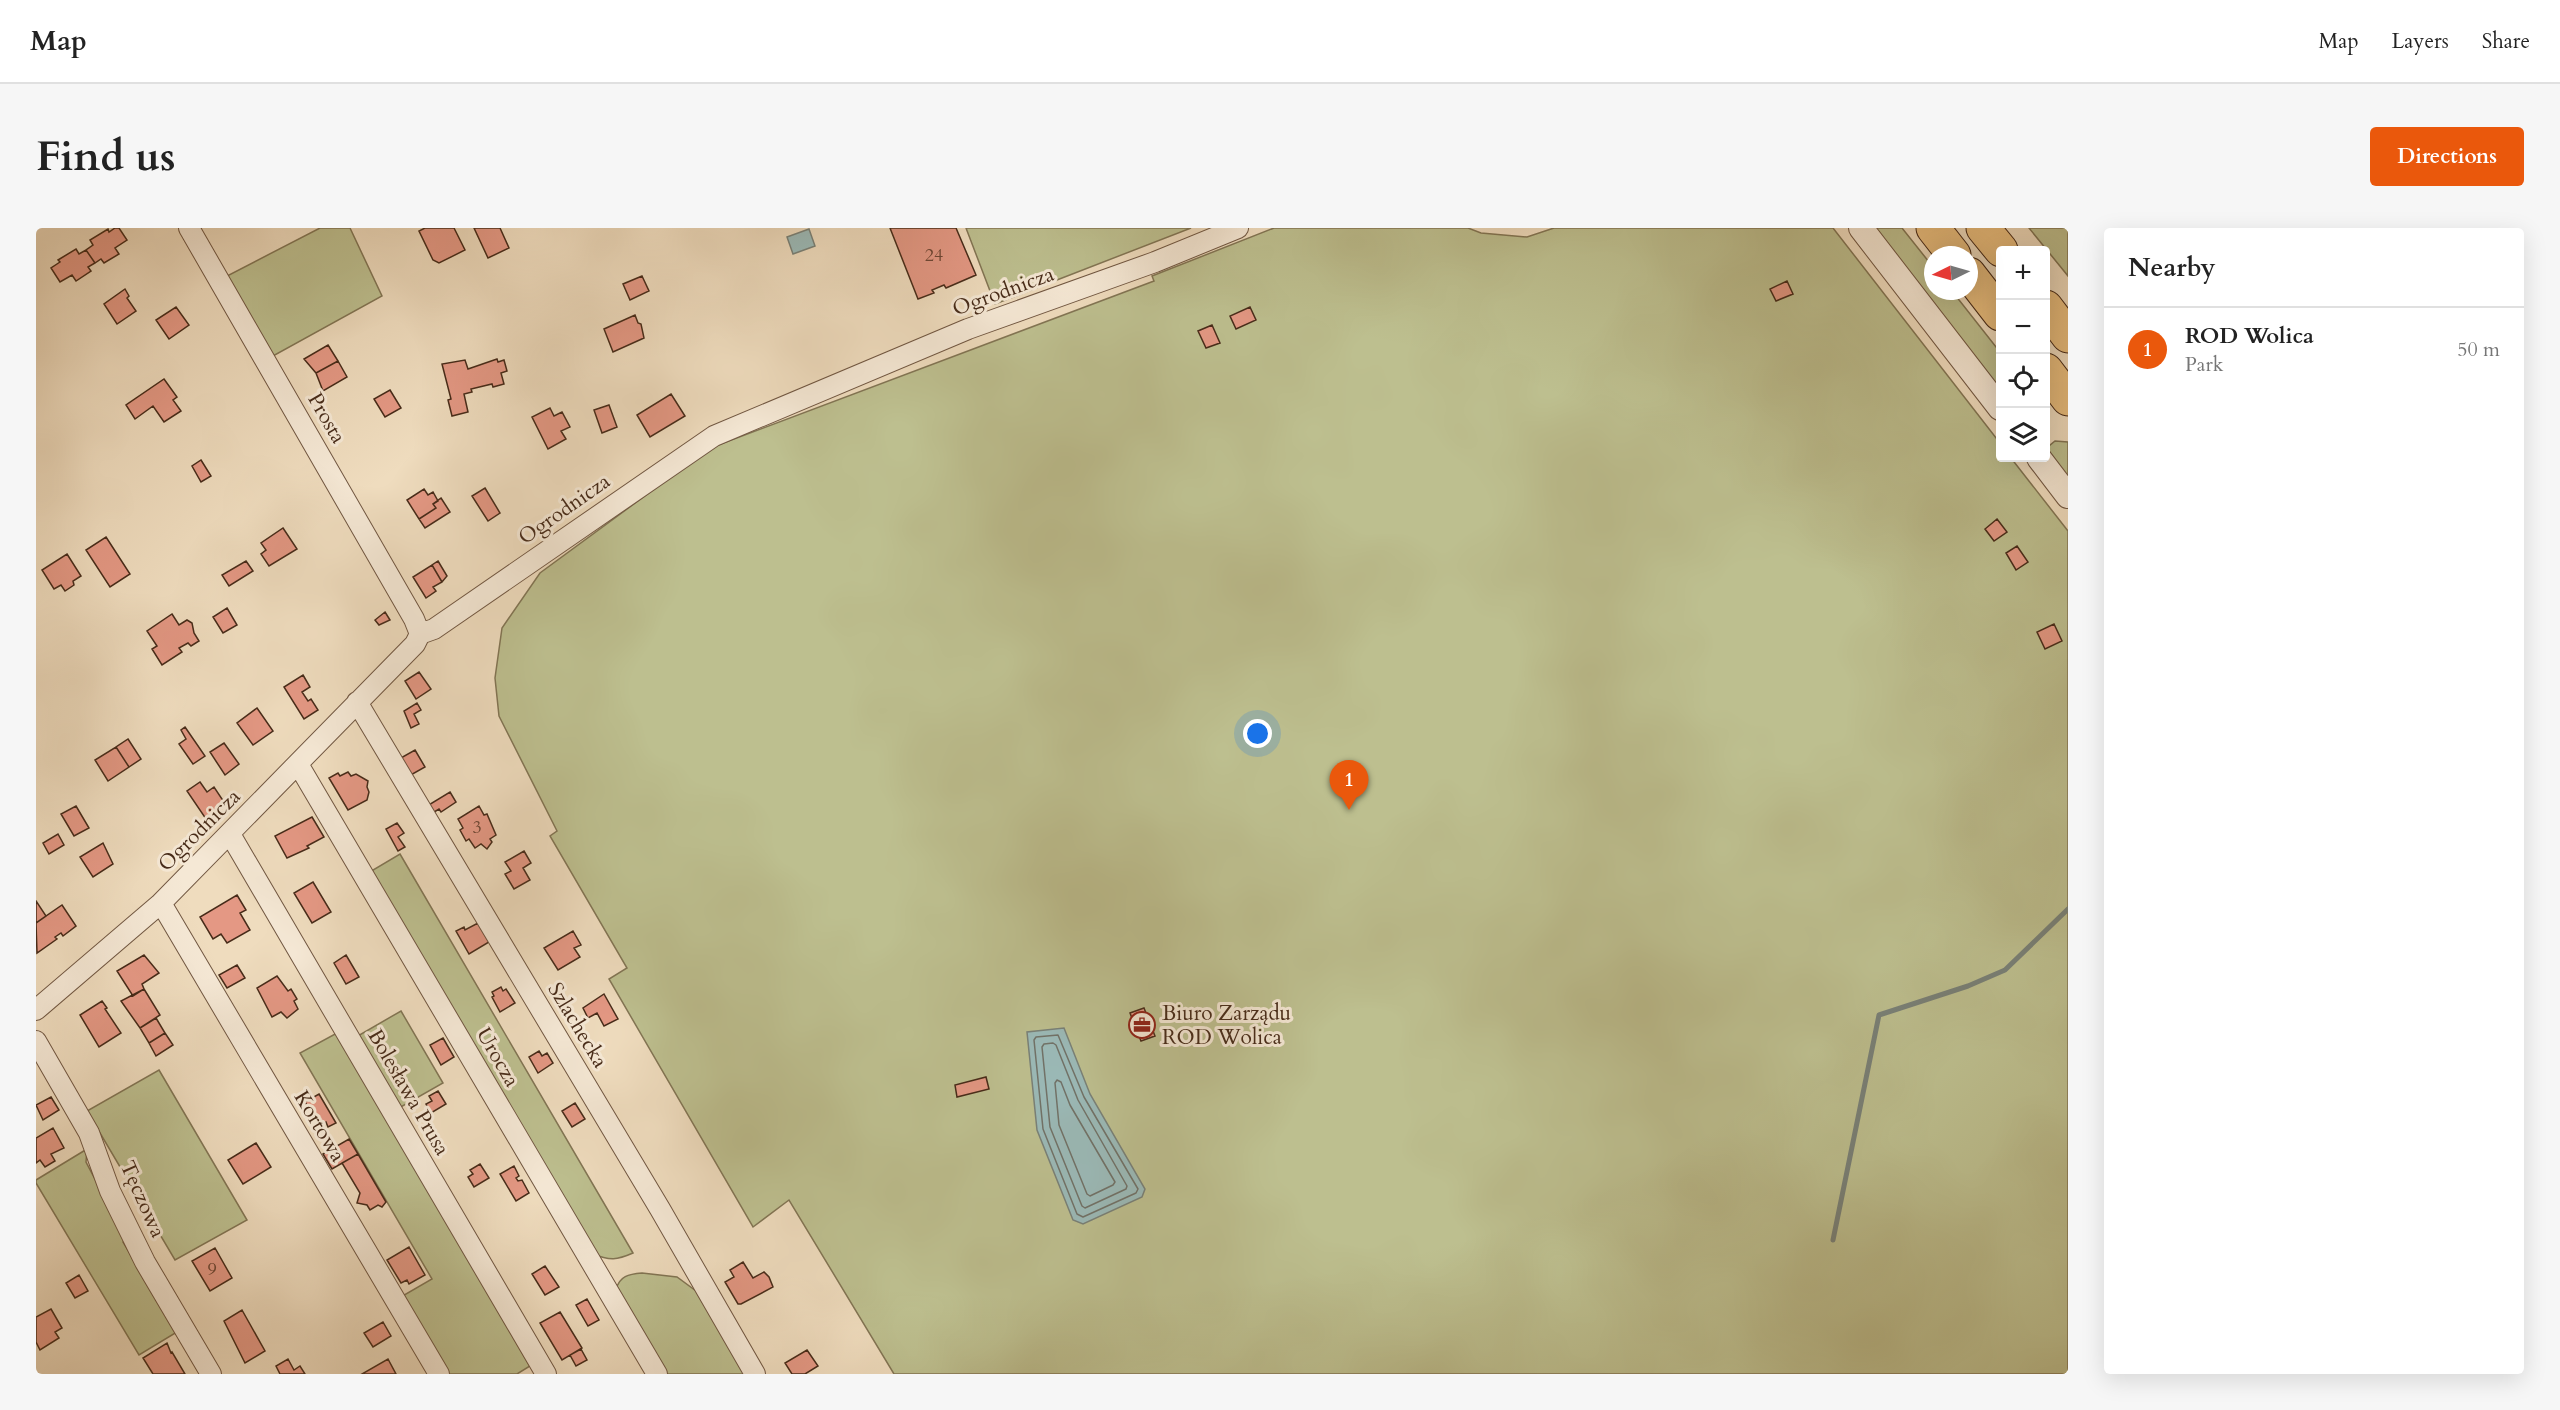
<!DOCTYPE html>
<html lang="en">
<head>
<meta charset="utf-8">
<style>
	body { margin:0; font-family:Cardo,serif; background:#f6f6f6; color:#222 }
	.controls { position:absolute; right:18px; top:18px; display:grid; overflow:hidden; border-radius:6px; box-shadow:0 6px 24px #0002 }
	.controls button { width:54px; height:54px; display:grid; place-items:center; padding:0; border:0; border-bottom:2px solid #e0e0e0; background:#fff; color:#222; font:30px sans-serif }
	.compass { position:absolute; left:1888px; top:18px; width:54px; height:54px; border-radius:50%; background:#fff; box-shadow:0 6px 24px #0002; rotate:265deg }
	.you { position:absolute; left:1222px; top:506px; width:21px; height:21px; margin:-15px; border:4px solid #fff; border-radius:50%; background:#1a73e8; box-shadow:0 0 0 9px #1a73e833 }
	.badge { display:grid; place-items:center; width:39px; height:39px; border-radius:50%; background:#ea580c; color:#fff; font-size:20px; font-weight:700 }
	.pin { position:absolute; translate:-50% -50px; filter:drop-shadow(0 2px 3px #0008) }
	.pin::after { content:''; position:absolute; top:32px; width:21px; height:18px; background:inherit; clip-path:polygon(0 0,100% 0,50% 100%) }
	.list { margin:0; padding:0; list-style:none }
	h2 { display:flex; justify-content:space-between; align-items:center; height:78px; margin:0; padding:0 24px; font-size:26px }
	h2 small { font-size:20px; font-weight:400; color:#767676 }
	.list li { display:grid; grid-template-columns:39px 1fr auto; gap:18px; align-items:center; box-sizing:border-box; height:84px; padding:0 24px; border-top:2px solid #e0e0e0 }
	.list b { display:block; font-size:22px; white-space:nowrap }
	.list p { margin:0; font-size:20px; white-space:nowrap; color:#767676 }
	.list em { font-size:20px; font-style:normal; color:#767676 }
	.icon { flex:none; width:33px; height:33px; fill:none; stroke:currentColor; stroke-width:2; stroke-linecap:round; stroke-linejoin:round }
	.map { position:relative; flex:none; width:2032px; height:1146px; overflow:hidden; border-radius:6px }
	header { display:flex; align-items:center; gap:36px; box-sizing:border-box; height:84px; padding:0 30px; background:#fff; border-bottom:2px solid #e0e0e0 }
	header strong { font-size:28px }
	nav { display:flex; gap:33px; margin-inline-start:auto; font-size:21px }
	.intro { display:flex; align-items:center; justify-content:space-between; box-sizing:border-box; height:144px; padding:0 36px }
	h1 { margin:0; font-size:42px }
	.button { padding:15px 27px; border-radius:6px; background:#ea580c; color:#fff; font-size:21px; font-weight:700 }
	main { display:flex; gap:36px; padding:0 36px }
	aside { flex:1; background:#fff; border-radius:6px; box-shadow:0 6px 24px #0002 }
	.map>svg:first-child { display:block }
	.green { fill:#bdbf8f; stroke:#827554; stroke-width:1.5 }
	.water { fill:#9bbab8; stroke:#798178; stroke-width:1.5 }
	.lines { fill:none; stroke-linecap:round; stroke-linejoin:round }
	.shore { stroke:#717268; stroke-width:1.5 }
	.stream { stroke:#798178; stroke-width:5 }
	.building { fill:#e49884; stroke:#472b19; stroke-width:1.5 }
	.minor-casing { stroke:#715742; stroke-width:22 }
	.tertiary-casing { stroke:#715742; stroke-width:26 }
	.motorway-casing { stroke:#472b19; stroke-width:35 }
	.minor { stroke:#f5e8d5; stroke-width:20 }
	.tertiary { stroke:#f5e8d5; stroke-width:24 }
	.motorway { stroke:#e8be7f; stroke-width:33 }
	.labels { text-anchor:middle; stroke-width:6; stroke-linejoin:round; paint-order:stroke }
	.number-label { font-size:18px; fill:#6e4634 }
	.street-label { font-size:21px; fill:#472b19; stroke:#f5e8d5 }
	.poi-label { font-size:21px; fill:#472b19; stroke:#f5e8d5; text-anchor:start }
</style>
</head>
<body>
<header>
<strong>Map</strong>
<nav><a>Map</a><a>Layers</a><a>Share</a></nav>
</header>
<div class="intro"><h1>Find us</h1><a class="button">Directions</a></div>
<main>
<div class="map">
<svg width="2032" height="1146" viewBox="0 0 2032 1146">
	<rect width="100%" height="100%" fill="#efdcbe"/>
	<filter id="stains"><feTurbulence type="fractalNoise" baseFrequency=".00333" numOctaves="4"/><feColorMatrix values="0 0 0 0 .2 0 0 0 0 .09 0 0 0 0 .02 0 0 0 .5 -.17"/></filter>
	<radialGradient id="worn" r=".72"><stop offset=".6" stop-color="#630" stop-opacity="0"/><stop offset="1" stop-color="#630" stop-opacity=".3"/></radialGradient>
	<path class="green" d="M284,0H314L346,68L237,128L191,48Z
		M930,0H1155L959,76Z
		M1238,0H1432L1445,5L1491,9L1518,0H1797L1964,215V230H1975L2032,303V1146H858L753,972L717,999L573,751L591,740L514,608L521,603L463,488L459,450L466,400L504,345L674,220L1118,53L1116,48Z
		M1839,0H1866L1897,39V63H1916L1964,124V162Z
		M1993,0H2032V48Z
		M2019,213L2032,214V255L2012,230L2013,218Z
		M364,626L597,1025C581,1032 574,1033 557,1026L332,645Z
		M365,783L407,855L363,880L320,809Z
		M301,805L494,1138L481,1146H407L363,1070L396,1051L264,825Z
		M123,842L211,992L139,1032L51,883Z
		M51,921L50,934L90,1010L87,1014L141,1104L103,1127L0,955V952Z
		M606,1045L641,1049L660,1063L709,1146H626L580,1062C583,1048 593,1046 606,1045Z"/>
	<path class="water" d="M773,1L779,18L757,26L751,9Z
		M1028,800L1054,866L1109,961L1106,969L1047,996L1037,992L1001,902L991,804Z"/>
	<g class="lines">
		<path class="shore" d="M1022,807L1048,869L1102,961L1100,965L1047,989L1041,986L1007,901L998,812L1000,809Z
			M1017,815L1020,817L1042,872L1091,958L1090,961L1049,980L1046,978L1014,899L1006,819L1008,816Z
			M1021,852L1025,854L1034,877L1079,954L1077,957L1054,968L1051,966L1023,897L1019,855Z"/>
		<path class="stream" d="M1797,1012L1843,787L1932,758L1969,742L2032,681"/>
	</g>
	<path class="building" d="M79,0H83L91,12L79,20L83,26L68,35L65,31L59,35L50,22L57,17L54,12L72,1L73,4Z
		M389,0H418L429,22L403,35L397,32L383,3Z
		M438,0H464L473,20L452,30Z
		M854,0H920L940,47L910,60L908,57L896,62L898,65L882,71Z
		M40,21L43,26L50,22L59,35L52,39L55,43L40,53L36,47L24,54L15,40L24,34L22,32Z
		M606,48L613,63L594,72L587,56Z
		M1751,53L1757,66L1740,73L1734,61Z
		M89,61L93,68L91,70L100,83L81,96L68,76Z
		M140,79L153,97L133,111L120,92Z
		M1214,79L1220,92L1200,101L1194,88Z
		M599,87L602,95L605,96L608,110L577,124L568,101Z
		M1176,97L1184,115L1170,120L1162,103Z
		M292,117L302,133L280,145L268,131Z
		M461,131L462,134L468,132L471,143L465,145L468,156L457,159L456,156L435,161L436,164L428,166L432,184L416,188L412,172L415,171L406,136L429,132L432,141Z
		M302,133L311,149L287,163L280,145Z
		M128,151L141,169L137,172L145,183L128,194L117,178L99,191L90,177Z
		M354,162L365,180L349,189L338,171Z
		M635,166L649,188L614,209L601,187Z
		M573,177L581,199L566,205L558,182Z
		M514,180L518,188L526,184L534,199L525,203L530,211L512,221L496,189Z
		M165,232L175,248L165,254L156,238Z
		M449,260L464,285L452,293L436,268Z
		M388,261L392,267L397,264L402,273L397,276L400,280L383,291L371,272Z
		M405,270L414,284L389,300L383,291L400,280L397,276Z
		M1961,291L1971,304L1958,313L1949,301Z
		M247,300L261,321L233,338L225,326L230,322L225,315Z
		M70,309L94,346L74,359L50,322Z
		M1981,318L1992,334L1980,342L1970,325Z
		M31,326L45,348L37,353L38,357L29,363L25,357L18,361L6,342Z
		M210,333L217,343L193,358L186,347Z
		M402,333L411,348L406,354L396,337Z
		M396,337L406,354L397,359L400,363L390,370L377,349Z
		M191,380L201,397L187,405L177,389Z
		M349,384L354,392L343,397L339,392Z
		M136,386L143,397L151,392L156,395L158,405L163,413L155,418L152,415L143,420L146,424L126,437L116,421L121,418L111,403Z
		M2018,396L2026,413L2009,421L2001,404Z
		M383,444L395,461L380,471L369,453Z
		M267,447L274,459L266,464L272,473L275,471L282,482L268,491L248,459Z
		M381,475L385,482L378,486L383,496L375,500L368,483Z
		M221,480L237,503L217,517L201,495Z
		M149,499L169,528L157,536L143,516L150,511L145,502Z
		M92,511L105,531L93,539L80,519Z
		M188,515L203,536L189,547L174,524Z
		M80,519L93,539L72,553L59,532Z
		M379,522L389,539L373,548L363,531Z
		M312,544L315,548L320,546L332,553L331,559L333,564L331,572L312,582L293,550L302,545L304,548Z
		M164,554L171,564L178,559L190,577L170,591L151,563Z
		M414,564L420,574L405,584L403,581L395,586L391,578Z
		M40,578L53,600L38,608L25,586Z
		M443,578L448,587L451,586L460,607L454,611L456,614L451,621L445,616L439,620L433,611L430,613L424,602L427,600L422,591Z
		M276,589L288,609L271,618L273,620L251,630L239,608Z
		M361,595L368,605L362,609L369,619L362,623L350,601Z
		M22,606L28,617L13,626L7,615Z
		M67,615L77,636L57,649L44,629Z
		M488,623L495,635L487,640L494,652L478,661L469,646L475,643L469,634Z
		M277,654L295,684L276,695L258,665Z
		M201,667L210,682L204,685L214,702L191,715L185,706L177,711L164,689Z
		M0,673L10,688L0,695Z
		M26,677L40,698L27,708L25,705L19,709L21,711L1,725L0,695Z
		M442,695L453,714L433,726L420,703L428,699L429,702Z
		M537,703L545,717L538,720L544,729L522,742L508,720Z
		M108,727L123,745L106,756L108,761L97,768L81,743Z
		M310,727L323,749L310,756L298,735Z
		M201,737L209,750L191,760L183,747Z
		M241,748L252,763L255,761L261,771L258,773L262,781L251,790L245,784L236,789L221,760Z
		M465,759L467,763L470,761L479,775L464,784L456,769L458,768L456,764Z
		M108,761L124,787L104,800L85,773Z
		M568,766L582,791L568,798L561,785L552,790L547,780Z
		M66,773L71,780L69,781L85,805L63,819L44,787Z
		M1108,780L1119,808L1105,813L1094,785Z
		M120,790L129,805L113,815L104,800Z
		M129,805L137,817L120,828L113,815Z
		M407,810L418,829L405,837L394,817Z
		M503,823L506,828L511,825L517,835L502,845L493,829Z
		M950,849L953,861L921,869L919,857Z
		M402,863L410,876L395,885L390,876L396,873L393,868Z
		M283,866L300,895L292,899L290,894L283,898L269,874Z
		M15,869L23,882L7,892L0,877Z
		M539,875L549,891L536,899L526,883Z
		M17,900L28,920L15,926L19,933L9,939L4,932L0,935V910Z
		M313,911L322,926L296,941L287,926Z
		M220,915L235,939L207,956L192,932Z
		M322,926L350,974L346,979L342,977L334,982L331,977L321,975L324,965L306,935Z
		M444,936L453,950L438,959L432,949L437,946L434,942Z
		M478,938L483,948L480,950L482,953L486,952L493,965L480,973L464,946Z
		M373,1019L389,1047L373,1056L371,1052L365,1055L351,1032Z
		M179,1020L196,1050L174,1063L156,1033Z
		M707,1034L717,1050L728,1044L733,1049L737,1059L705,1076H702L689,1054L698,1049L694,1042Z
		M509,1038L523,1059L509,1067L496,1046Z
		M43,1047L52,1063L39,1070L30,1055Z
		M551,1071L563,1092L552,1098L540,1077Z
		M15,1081L26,1100L19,1104L23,1110L4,1122L0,1114V1089Z
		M206,1082L229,1123L209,1135L188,1093Z
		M524,1084L546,1120L526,1132L504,1095Z
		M347,1094L355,1108L337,1119L328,1105Z
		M131,1115L135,1125L136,1124L149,1146H117L107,1130Z
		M545,1121L551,1132L540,1138L534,1127Z
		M771,1122L782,1138L769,1146H756L749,1135Z
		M252,1131L258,1142L264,1138L269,1146H244L240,1138Z
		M352,1131L360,1146H326Z"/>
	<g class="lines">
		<defs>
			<path id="minor" d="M153,0L378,391L384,406
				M384,406L398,401L678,208L932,101L1119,34L1202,0
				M321,474L624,981L719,1146
				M262,536L621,1146
				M194,606L510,1146
				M125,675L403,1146
				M0,782L125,675L379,416L384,406
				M0,813L53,905L74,963L109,1034L175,1146"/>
			<path id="tertiary" d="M1825,0L1964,180
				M2003,230L2032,268"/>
			<path id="motorway" d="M1897,0L1918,27
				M1947,0L1965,22
				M1933,46L1964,86
				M2010,79L2032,108
				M2010,142L2032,171"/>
		</defs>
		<use href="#minor" class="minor-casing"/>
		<use href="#tertiary" class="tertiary-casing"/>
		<use href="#motorway" class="motorway-casing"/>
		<use href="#minor" class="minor"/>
		<use href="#tertiary" class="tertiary"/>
		<use href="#motorway" class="motorway"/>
	</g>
	<defs>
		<symbol id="office-ring" viewBox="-11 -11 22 22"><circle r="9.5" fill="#f5e8d5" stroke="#8f2418" stroke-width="1.5"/><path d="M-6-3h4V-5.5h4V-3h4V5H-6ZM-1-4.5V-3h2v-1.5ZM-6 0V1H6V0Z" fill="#8f2418"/></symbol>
	</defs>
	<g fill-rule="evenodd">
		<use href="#office-ring" x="1091" y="782" width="30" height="30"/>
	</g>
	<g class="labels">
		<g class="number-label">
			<text x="898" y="33">24</text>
			<text x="441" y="605">3</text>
			<text x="176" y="1047">9</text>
		</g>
		<g class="street-label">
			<text transform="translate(967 63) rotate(-20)" y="7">Ogrodnicza</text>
			<text transform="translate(291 190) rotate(60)" y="7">Prosta</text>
			<text transform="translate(528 281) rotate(-35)" y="7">Ogrodnicza</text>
			<text transform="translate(163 602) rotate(-45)" y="7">Ogrodnicza</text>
			<text transform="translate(542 797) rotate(59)" y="7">Szlachecka</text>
			<text transform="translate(462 829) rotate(60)" y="7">Urocza</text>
			<text transform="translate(373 864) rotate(60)" y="7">Bolesława Prusa</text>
			<text transform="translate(284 898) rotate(59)" y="7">Kortowa</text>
			<text transform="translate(107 971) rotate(66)" y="7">Tęczowa</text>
		</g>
		<g class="poi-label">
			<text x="1126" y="792">Biuro Zarządu<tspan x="1126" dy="24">ROD Wolica</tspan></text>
		</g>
	</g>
	<rect width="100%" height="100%" filter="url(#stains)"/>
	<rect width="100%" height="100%" fill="url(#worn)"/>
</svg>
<div class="controls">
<button>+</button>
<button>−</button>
<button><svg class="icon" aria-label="locate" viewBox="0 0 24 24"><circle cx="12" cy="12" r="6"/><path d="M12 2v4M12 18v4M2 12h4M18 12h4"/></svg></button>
<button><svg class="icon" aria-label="layers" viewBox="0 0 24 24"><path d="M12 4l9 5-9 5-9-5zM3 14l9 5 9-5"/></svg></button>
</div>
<svg class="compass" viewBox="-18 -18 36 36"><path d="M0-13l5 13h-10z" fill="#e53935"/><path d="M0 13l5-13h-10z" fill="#767676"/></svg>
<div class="you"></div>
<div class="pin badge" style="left:1313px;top:582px">1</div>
</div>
<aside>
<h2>Nearby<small></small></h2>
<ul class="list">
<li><span class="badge">1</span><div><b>ROD Wolica</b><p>Park</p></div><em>50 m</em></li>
</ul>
</aside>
</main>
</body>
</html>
